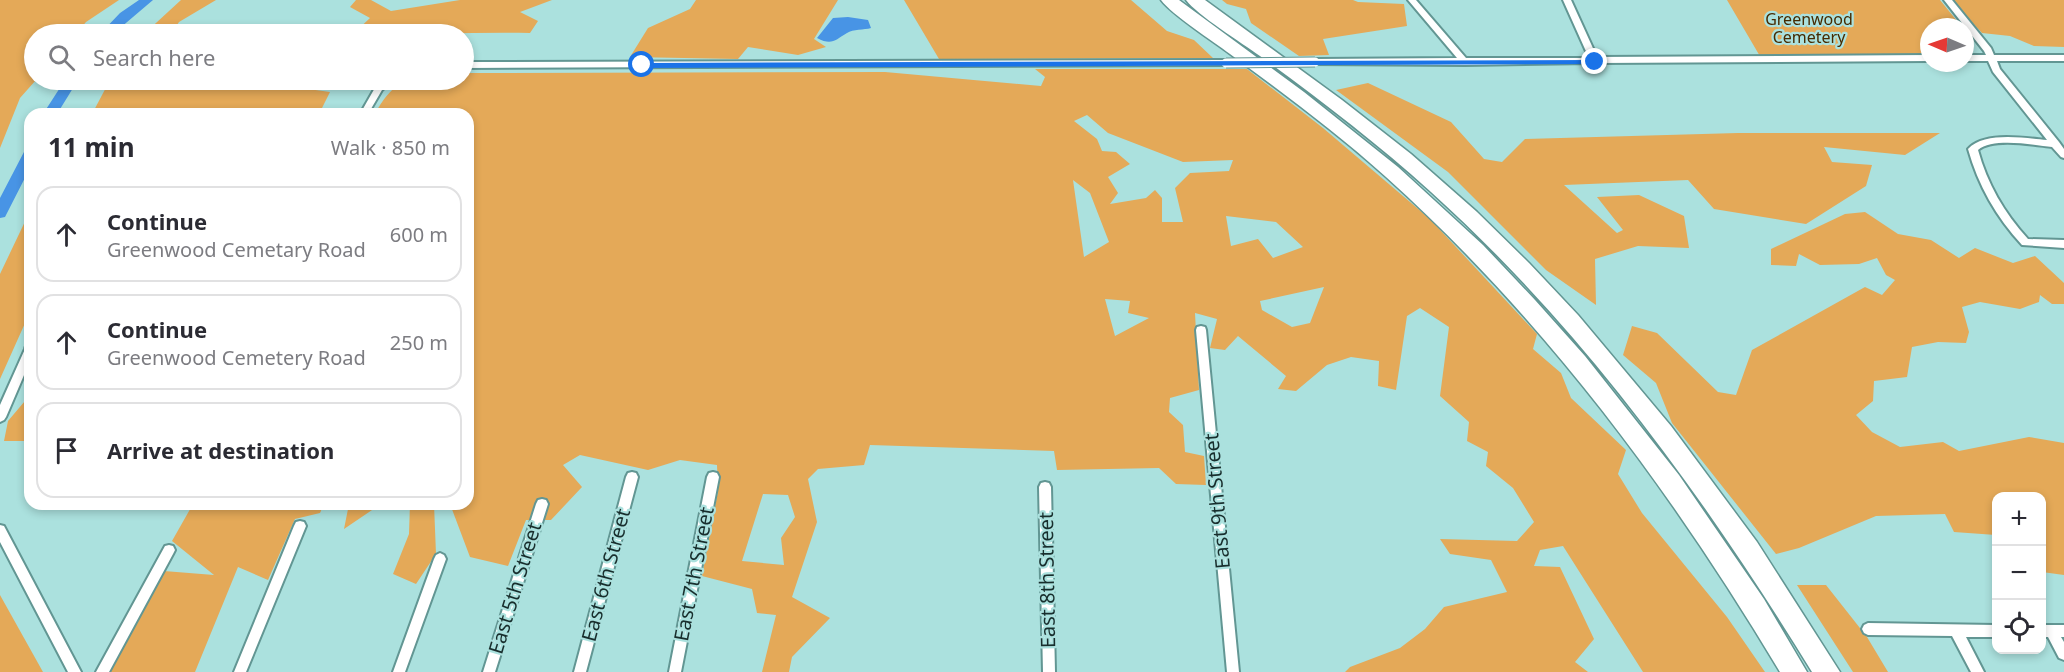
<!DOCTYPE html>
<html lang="en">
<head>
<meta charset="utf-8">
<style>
	body { margin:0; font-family:"Noto Sans",sans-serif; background:#f2f2f3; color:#2b2b33 }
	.controls { position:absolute; right:18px; bottom:18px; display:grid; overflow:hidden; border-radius:12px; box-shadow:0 3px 9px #0003 }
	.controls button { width:54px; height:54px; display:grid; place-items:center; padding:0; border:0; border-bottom:2px solid #e1e1e2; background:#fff; color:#2b2b33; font:30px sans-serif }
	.compass { position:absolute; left:1920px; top:18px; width:54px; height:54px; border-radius:50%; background:#fff; box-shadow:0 3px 9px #0003; rotate:272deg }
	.stop { position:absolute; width:18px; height:18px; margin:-14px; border:4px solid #1a73e8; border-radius:50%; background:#fff }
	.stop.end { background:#1a73e8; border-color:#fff; box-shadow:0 2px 6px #0008 }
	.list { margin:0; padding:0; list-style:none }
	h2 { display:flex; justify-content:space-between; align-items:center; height:78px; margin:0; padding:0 24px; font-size:26px }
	h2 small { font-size:20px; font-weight:400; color:#7c7c81 }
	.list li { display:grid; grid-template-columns:39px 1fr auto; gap:18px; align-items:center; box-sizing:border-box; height:96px; margin:0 12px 12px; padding:0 12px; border:2px solid #e1e1e2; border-radius:18px }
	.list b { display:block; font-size:22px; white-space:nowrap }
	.list p { margin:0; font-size:20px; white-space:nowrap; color:#7c7c81 }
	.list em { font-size:20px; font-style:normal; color:#7c7c81 }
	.icon { flex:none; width:33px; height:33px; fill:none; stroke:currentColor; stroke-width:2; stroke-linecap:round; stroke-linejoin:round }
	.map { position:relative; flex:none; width:2064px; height:672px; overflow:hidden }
	.search { position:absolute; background:#fff; box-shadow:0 3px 9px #0003; left:24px; top:24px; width:450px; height:66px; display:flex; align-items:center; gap:15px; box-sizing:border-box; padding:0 21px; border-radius:33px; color:#7c7c81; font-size:22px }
	.panel { position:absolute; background:#fff; box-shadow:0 3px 9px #0003; left:24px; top:108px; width:450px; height:402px; border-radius:18px }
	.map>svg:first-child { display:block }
	.green { fill:#e4a958; fill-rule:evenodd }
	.water { fill:#4894e5 }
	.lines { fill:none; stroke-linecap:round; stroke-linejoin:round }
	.river { fill:#4894e5; fill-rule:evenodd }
	.street-casing { stroke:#629693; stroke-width:4 }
	.highway-casing { stroke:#629693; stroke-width:3 }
	.street { fill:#fff; fill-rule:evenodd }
	.highway { fill:#fff; fill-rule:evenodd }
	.street-bridge-casing { stroke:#629693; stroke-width:11; stroke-linecap:butt }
	.street-bridge { stroke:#fff; stroke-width:9 }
	.route { fill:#1a73e8 }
	.labels { text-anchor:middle; stroke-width:4.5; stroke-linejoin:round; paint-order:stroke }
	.far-park-label { font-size:16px; fill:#462a00; stroke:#abe1de }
	.street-label { font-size:20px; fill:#182e2d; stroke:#abe1de }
</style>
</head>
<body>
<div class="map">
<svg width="2064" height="672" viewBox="0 0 2064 672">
	<rect width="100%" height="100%" fill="#abe1de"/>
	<path class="green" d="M0,0H119L86,22L76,34H34L36,80L20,98L0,148Z
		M181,0H216L179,22L171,34H144Z
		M356,0H371L391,11L460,0H552L520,12L538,21L530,33C471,32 413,35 353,34L370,18L350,7Z
		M696,0H838L814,39L826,47L798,55L748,47L738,59L630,57L648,28L690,9Z
		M904,0H1131L1167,31L1194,40L1213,58L939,59Z
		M1222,0H1353L1358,2L1404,4L1407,26L1323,39L1329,55L1299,56L1251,23L1246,9L1227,4Z
		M1727,0H1940L1962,27H1929V56L1761,58Z
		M1951,0H2064V47L2034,46L2010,36L1982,33Z
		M1035,69H1247L1323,128L1430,219L1537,334L1533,349L1561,373L1571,398L1626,450L1618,474L1642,513L1727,617L1765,672H1643L1563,546L1540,550L1534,566L1560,567L1594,639L1575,662L1588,672H1345L1350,667L1400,648L1425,629L1444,607L1507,592L1491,560L1450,554L1440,539L1517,541L1534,522L1513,488L1486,466L1488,452L1467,441L1469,422L1440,396L1449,327L1420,308L1407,316L1396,390L1378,386L1379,361L1351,357L1327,365L1296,391L1278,389L1286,376L1238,336L1225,350L1210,348L1217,319L1195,313L1199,390L1170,398L1169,412L1183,425L1185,452L1204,456L1206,485L1176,484L1159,468L1057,470L1054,451L870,445L864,465L818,469L808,479L817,522L792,597L830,618L792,657L789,672H762L776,615L757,613L752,589L702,576L718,491L717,465L680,460L648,470L580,455L563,465L582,487L551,520H526L508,566L470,557L450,504H468V114H375C399,69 418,80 464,80V73L885,72L1041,86L1045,77ZM1087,115L1108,133L1183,162L1233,160L1229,171L1190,173L1175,188L1183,222H1162V198L1155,190L1146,198L1110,204L1118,193L1108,177L1130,164L1116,152L1102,151L1097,139L1074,121ZM1073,180L1090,193L1109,242L1084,257ZM1226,216L1276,222L1303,247L1273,258L1258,239L1231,246ZM1324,287L1310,323L1292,327L1262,310L1260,301ZM1105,299L1130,301L1128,313L1149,318L1115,336ZM763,494L788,495L795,517L781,538L784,565L742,561Z
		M110,80H295L294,87L330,92L319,114H92Z
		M1368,83L1451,122L1484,159L1502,162L1525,139L1738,133H1940L1905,155L1824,147L1832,162L1872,165L1866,186L1806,224L1714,209L1688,180L1564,185L1617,233L1623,230L1597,197L1639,195L1684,216L1689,248L1638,246L1595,259L1596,305L1546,270L1448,172L1336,90Z
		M30,211V312L0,379V274Z
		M1865,212L1898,234L1931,240L1959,258L1975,248L2013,263L2035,256L2064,283V304H2052L2040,295L2039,302L2020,309L1980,302L1962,307L1969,332L1966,343L1938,342L1912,347L1907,377L1874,381L1873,401L1856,415L1872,432L1900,447L1943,442L1959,451L2029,437L2064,443V575L2042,572V496H1996V535L1954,532L1945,514L1876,516L1799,548L1776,554L1672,423L1656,383L1623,355L1632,326L1657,333L1718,392L1736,395L1752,350L1865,287L1882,295L1895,280L1886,275L1877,258L1859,264L1820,265L1799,254L1796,266L1771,265V249L1845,214Z
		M30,395V441H4L8,421Z
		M193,504H324L320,513L295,519L268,580L238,567L195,672H108L164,571L214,575L172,541Z
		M349,504H376L375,508L344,529Z
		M410,504H434L436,554L416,584L393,574L409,534Z
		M1797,585H1826L1867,637L1888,672H1853Z
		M0,595L43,672H0Z"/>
	<path class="water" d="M848,17L868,20L871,28C864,30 853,29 847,33C835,40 832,46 817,38L833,18Z"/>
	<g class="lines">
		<path class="river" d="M139,0H153L113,34H100L120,13Z
			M65,80H78L57,114H43Z
			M30,149V168L5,217L0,218V198L25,150Z"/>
		<defs>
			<path id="street" d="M1408,0H1416L1466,58H1589L1563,0H1571L1597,57L1929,55V61L1599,63L1595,65L1591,63L1465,65L1312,64L1311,62L1315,59L1457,58Z
				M1944,0H1952L1991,48L1994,55H2064V61H1997L2000,69L2059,142L2064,149V158L2061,157L2052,147C2034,145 1993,137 1978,150C1987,183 2004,213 2028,239L2064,240V248L2022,245C1996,217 1978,185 1968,149C1984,131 2025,138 2047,140L1993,72L1988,61H1965V55H1986L1984,51Z
				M1226,60L1229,61V65L464,68V62Z
				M384,80H393L382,90L368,114H360L376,86Z
				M1201,326L1205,327L1206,330L1239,672H1227L1196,330L1197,327Z
				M30,345V361L6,417L4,420L0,422V405L25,349L26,346Z
				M632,472L636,473L638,477L586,672H574L626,477L628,473Z
				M713,472L717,473L719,477L681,672H669L707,477L709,473Z
				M1045,482L1049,483L1051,487L1055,672H1043L1039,487L1041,483Z
				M542,499L546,500L548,504L495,672H483L536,504L538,500Z
				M300,521L304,522L306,526L246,672H234L294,526L296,522Z
				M0,525L4,526L81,672H68L0,542Z
				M169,545L173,546L175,550L173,554L109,672H96L165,546Z
				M440,553L444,555L446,559L405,672H393L434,559L436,555Z
				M1868,623L1996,625V637H1966L1984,672H1971L1952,636L1868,635L1864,633L1862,629L1864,625Z
				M2042,625H2064V637H2061L2064,642V660L2059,658L2048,637H2042Z"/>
			<path id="highway" d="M1161,0H1179L1304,92L1398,167L1483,245L1535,300L1585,356L1679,475L1764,599L1807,672H1780C1671,490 1545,320 1386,177C1337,133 1283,93 1230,54C1213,41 1172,15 1161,0Z
				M1186,0H1205L1342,100L1411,154L1477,212L1529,263L1578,315L1671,426L1757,542L1840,672H1812C1705,498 1584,330 1431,192C1377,143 1319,99 1260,56C1242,43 1197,15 1186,0Z"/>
		</defs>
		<use href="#street" class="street-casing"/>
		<use href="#highway" class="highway-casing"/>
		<use href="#street" class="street"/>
		<use href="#highway" class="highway"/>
		<defs>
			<path id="street-bridge" d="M1226,63L1315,62"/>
		</defs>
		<use href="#street-bridge" class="street-bridge-casing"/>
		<use href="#street-bridge" class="street-bridge"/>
	</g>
	<path class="route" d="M1595,60L1599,62L1597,64L642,68L638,65L642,63Z"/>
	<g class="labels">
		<g class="far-park-label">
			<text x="1809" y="25">Greenwood<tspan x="1809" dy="18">Cemetery</tspan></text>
		</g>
		<g class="street-label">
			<text transform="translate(1217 501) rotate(-95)" y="7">East 9th Street</text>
			<text transform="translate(694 574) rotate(-79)" y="7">East 7th Street</text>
			<text transform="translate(606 575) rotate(-75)" y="7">East 6th Street</text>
			<text transform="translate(1047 580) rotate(-91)" y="7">East 8th Street</text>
			<text transform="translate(515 588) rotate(-73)" y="7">East 5th Street</text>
		</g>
	</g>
</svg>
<div class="controls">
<button>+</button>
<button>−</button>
<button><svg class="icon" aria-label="locate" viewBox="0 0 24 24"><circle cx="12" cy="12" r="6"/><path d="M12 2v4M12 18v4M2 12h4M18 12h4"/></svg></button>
</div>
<svg class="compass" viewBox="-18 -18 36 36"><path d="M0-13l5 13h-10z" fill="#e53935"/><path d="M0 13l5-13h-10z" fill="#7c7c81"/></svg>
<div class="stop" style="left:642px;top:65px"></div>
<div class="stop end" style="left:1595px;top:62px"></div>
<div class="search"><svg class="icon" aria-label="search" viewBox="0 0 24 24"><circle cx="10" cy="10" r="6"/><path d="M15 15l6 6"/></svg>Search here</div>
<section class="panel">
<h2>11 min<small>Walk · 850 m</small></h2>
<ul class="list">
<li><svg class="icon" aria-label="ahead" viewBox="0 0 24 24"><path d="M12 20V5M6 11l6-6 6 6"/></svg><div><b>Continue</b><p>Greenwood Cemetary Road</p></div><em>600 m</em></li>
<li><svg class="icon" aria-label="ahead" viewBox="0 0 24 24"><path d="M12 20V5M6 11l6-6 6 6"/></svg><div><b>Continue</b><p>Greenwood Cemetery Road</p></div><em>250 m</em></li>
<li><svg class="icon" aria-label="arrive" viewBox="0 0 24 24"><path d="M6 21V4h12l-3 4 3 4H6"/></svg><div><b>Arrive at destination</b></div></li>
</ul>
</section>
</div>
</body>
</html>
